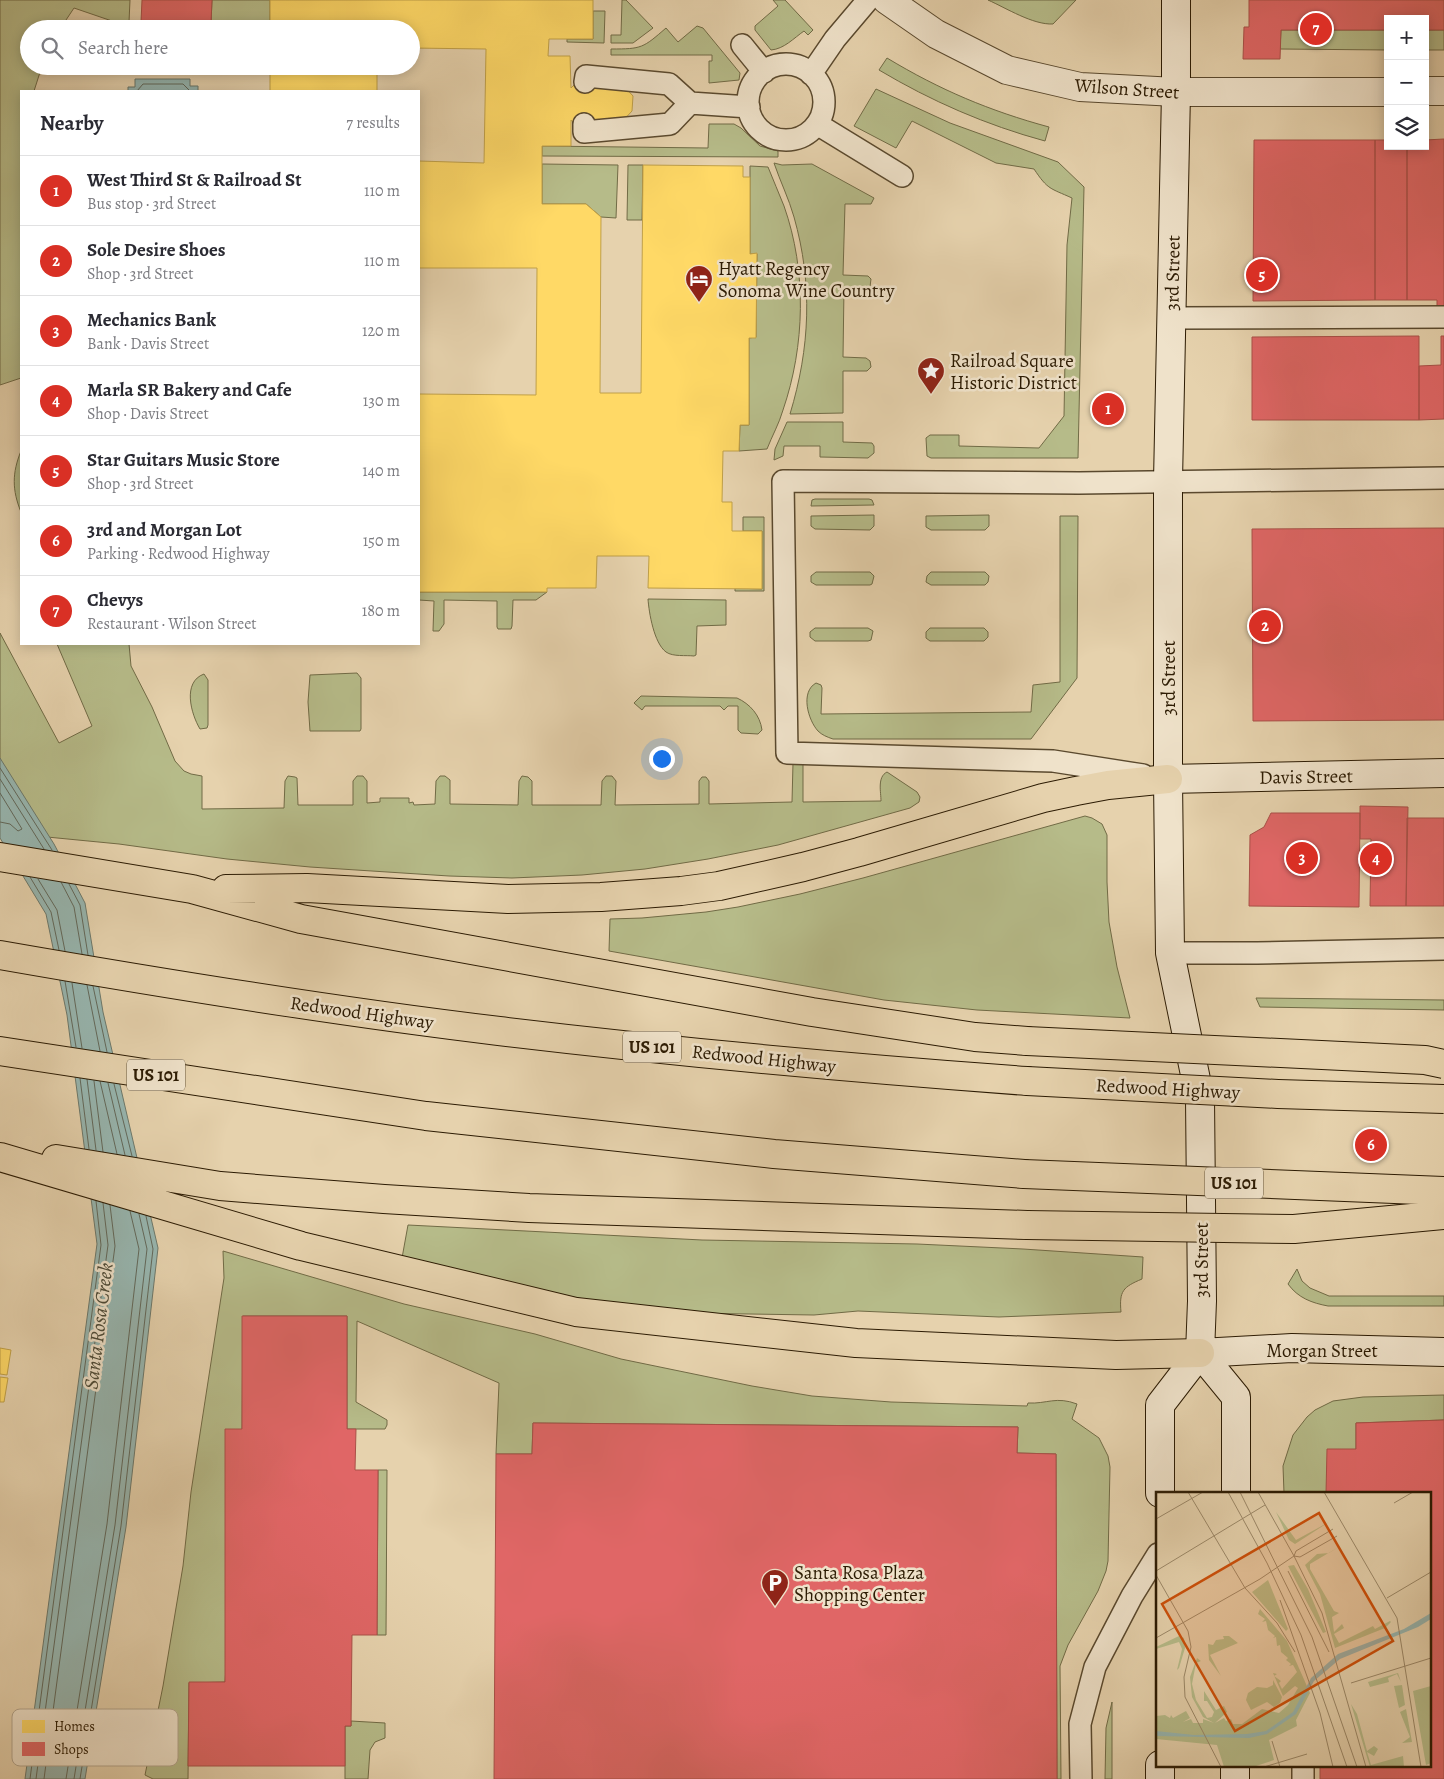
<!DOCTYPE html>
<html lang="en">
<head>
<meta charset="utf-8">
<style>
	body { margin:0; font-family:Alegreya,serif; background:#f2f2f3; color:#2b2b33 }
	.controls { position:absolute; right:15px; top:15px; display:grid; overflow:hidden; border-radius:0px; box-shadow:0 2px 12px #0003 }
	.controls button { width:45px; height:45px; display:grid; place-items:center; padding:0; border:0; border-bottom:1px solid #e1e1e2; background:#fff; color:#2b2b33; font:25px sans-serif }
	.you { position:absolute; left:661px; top:758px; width:18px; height:18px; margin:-12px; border:4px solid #fff; border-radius:50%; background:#1a73e8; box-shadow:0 0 0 8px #1a73e833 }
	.badge { display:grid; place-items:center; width:32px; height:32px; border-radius:50%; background:#d93025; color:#fff; font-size:16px; font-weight:700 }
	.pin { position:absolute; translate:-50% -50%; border:2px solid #fff; box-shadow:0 1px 5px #0006 }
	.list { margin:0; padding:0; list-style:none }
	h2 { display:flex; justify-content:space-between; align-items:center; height:65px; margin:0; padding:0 20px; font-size:21px }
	h2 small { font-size:16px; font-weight:400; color:#7c7c81 }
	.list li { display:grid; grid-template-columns:32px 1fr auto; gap:15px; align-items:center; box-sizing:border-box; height:70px; padding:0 20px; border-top:1px solid #e1e1e2 }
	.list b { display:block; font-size:19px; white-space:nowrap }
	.list p { margin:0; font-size:16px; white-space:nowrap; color:#7c7c81 }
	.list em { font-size:16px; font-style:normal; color:#7c7c81 }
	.icon { flex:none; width:28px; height:28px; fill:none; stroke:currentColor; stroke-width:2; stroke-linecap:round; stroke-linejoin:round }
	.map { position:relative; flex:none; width:1444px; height:1779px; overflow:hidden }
	.search { position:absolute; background:#fff; box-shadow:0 2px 12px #0003; left:20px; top:20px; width:400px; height:55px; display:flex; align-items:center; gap:12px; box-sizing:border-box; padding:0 18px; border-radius:28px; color:#7c7c81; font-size:19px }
	.panel { position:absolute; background:#fff; box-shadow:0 2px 12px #0003; left:20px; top:90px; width:400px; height:555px; border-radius:0px }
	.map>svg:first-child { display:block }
	.green { fill:#b6bb89; stroke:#716b46 }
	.water { fill:#97b6b0; stroke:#6c786b }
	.homes { fill:#ffd966; stroke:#c0a048 }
	.shops { fill:#e06666; stroke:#aa5048 }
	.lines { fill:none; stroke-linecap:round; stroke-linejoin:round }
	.shore { stroke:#62685a; stroke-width:1 }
	.service-casing { stroke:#5a492e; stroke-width:24 }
	.minor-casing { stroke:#5a492e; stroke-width:30 }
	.secondary-casing { stroke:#2c1b03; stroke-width:30 }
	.motorway-casing { stroke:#2c1b03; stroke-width:30 }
	.service { stroke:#efe2ca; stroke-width:21 }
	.minor { stroke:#efe2ca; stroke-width:28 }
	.secondary { stroke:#efe2ca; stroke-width:28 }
	.motorway { stroke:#e6d2ad; stroke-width:28 }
	.motorway-bridge-casing { stroke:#2c1b03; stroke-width:30; stroke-linecap:butt }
	.motorway-bridge { stroke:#e6d2ad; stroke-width:28 }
	.labels { text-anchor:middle; stroke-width:5; stroke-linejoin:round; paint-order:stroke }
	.shield { fill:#efe2ca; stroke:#66573f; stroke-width:1 }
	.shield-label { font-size:18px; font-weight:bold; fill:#2c1b03 }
	.street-label { font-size:19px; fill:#2c1b03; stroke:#efe2ca }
	.poi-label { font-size:19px; fill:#2c1b03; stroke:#efe2ca; text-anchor:start }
	.water-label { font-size:20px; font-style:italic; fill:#4c4a37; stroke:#efe2ca }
	.inset-road { fill:none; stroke:#9c8969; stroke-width:1 }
	.view { fill:#cc500b; fill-opacity:0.15; stroke:#cc500b; stroke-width:2.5 }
	.inset-edge { fill:none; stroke:#2c1b03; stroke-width:2.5 }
	.key { fill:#efe2ca; stroke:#b4a68e; stroke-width:1 }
	.key-label { font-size:14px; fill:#2c1b03 }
</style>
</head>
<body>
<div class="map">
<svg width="1444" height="1779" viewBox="0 0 1444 1779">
	<rect width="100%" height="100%" fill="#e6d2ad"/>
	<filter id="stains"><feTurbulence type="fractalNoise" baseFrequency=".004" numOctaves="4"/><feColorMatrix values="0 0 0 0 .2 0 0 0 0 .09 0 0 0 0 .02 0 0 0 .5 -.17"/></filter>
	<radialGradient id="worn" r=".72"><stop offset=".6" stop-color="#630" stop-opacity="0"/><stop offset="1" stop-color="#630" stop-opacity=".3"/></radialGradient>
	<path class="green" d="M0,0H130L129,22L112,21L74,8L60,29H29V66H42L34,91H21V378L0,385Z
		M212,0H270V23H211Z
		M622,0H626L653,28L633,43H611V35H621Z
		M773,0H785L813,30L808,35L804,31C794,38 784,49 771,50L755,30V26L778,6Z
		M988,0H1076L1053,24C1033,25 1006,8 988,0Z
		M593,11H605L604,43L567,42V39H593Z
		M697,26L703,28L740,73L739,80L709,83V61H712V55H611V49C642,49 643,48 666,28L678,42Z
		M1281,30H1388V50L1280,49Z
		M1425,30H1444V50H1425Z
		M887,58C940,90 990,111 1049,127L1045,141C986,125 931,101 879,70Z
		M876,89L950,123L1058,162L1084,187L1078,458H931L927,456L926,438L930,435H959V446L1039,448L1064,416L1067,245L1072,198C1050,188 1048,190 1034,169L996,163L912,121L896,148L854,126Z
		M709,124H734L741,128L760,146L778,151V157L542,156V146L708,148Z
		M774,163L782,165L812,164L874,198L871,204H845L843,275L868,276L871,279L870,287L868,289L844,288L843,357L866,358L870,361L871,367L867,371H843V413L790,414C810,348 813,284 794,217C789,199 780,181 774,163Z
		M542,164L618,165L616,218L601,217L586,204H542Z
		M628,165H643L642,220H627Z
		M750,166L768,167C773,180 779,193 784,206C807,271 805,346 783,410C779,424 772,436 767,449L739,451L740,425H749V338L756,337L757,254H750Z
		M787,422H843V442L872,443L874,446V453L868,458L820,457V446H784L783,456L774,460L775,449Z
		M21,451V512C12,490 12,473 21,451Z
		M815,499H869L872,500L874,505L811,506L812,500Z
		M874,515V526L870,530L815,529L811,526V516Z
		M989,515V526L985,530H931L926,527V516Z
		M1060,516H1078L1077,678L1031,739H833C827,737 822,735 818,731C808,720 800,692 816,683L821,685L822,688L821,714L1031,712L1033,685L1060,682Z
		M743,517H764V591H735V588L762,589V531H743Z
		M816,572H870L874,576L872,584L870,585H816L811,582V576Z
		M931,572H985L989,576L988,582L985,585H931L926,582L927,576Z
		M419,592H547L536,600H513L512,626L511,629H498L497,627V601L444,600V624L439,631H433L434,601L419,600Z
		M648,599L726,600V625L697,626L696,655L694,656C686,655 673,657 666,652C654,643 649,613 648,599Z
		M815,628H868L873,631L871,640L868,641H815L810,637V632Z
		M930,628H984L988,632V637L984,641H930L926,638V632Z
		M0,633L59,743L92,726L57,644H129L131,666L152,707L175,761L184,771L191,774L202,776V809L284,808L285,781L288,776L295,777L297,778L298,805H353V781L357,776H363L367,781V803L380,802V798H409V803L413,802L414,805L435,804L436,781L440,776H445L450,780V804L518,805L519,781L522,776L528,777L532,781V805H601L602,781L606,776H612L616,781L615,805L699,804V781L702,777H706L709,781V804L792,802L793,763H803V802L881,801C881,792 877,777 887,772L917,792L920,797L919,802L910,808L778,845L708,859L645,869L582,875L512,878L449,876L310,867L227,859L119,844L47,837L0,830Z
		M357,673L361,678V729L360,731H310L308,702L310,675Z
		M204,674L208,680V725L207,728L200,729C191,714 182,682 204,674Z
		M641,696L737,698C750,704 760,715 762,730L758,734L741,733L738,730V706H728L724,710L720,706H645L642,710L634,703Z
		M1085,816L1092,818L1102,824L1107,835V882L1109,922L1117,967L1130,1018L977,1010L884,1000L609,951L610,919L642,918L706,912L738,907L800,894L863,878Z
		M1256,998L1444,1000V1010L1260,1007Z
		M408,1225L702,1240L917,1244L1023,1249L1143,1257L1142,1279C1123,1287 1119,1291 1121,1312L999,1317L858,1311L814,1315L686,1313L649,1310L561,1295L402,1258Z
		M223,1251L404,1304L535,1334L621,1359L752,1386L812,1396L891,1402L1027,1406L1028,1403C1047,1404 1056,1396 1077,1404L1072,1419L1099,1438L1108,1456L1110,1467L1108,1561L1106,1571L1098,1591L1068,1645L1060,1666L1061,1779H1057L1056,1454L1017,1453L1018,1427L533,1423L532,1454H496L499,1383L357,1321L356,1402L387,1420V1425L385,1429H347V1316H243L242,1429L225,1682L189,1683L188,1779H153L145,1775L163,1686L183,1566L191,1492L224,1278Z
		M1297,1269L1302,1281L1310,1288L1329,1296H1444V1306H1328C1312,1303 1298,1298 1288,1284Z
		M1444,1395V1420L1356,1423V1449L1326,1493H1284L1283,1466L1293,1435L1307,1417L1315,1410L1333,1401L1363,1397Z
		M378,1470H387L386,1635H377Z
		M1112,1702V1779H1105L1106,1728Z
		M351,1721L385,1723V1738L375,1742L370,1750L368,1779H345V1726H351Z"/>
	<path class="water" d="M135,79H190V86H198V91H128V87H135Z
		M0,758L54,844L85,903L103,1012L158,1248L126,1527L85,1779H25L97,1244L67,1015L46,914L0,838Z"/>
	<path class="homes" d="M270,0H593V39H549L548,56H570L571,88L577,82L621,83L633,96L632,111L620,124L575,125L571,120V146H542V204H586L601,217L600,393H641L643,165L743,166V177H750V254L757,253L756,338H749V425H740L739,451H723L722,502H732V531H762V589L648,588L649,556H597L596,588H547V592H419V394L536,395L537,268H419V161L484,163L486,49L411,48V29H270Z
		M270,66H377V91H270Z
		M0,1348L11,1350L7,1375L0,1374Z
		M0,1377L8,1378L4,1402H0Z"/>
	<path class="shops" d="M142,0H212L211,23L141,22Z
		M1249,0H1444V30H1425V19H1388V30H1281L1280,59H1243L1244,27H1249Z
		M1444,139V306H1437V300H1407V146H1425V140Z
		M1254,140H1375V300L1253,301Z
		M1375,140H1388V146H1407V300H1375Z
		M1419,336V420H1252V337Z
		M1441,336H1444V419L1419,420V366L1441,365Z
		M1444,528V720L1253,721L1252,529Z
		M1360,806L1408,807L1406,906H1370L1371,839H1360Z
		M1271,813H1360L1359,907L1249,906L1250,835L1264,827Z
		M1407,818H1444V906H1406Z
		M242,1316H347V1429H356L355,1470H378L377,1635H352L351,1726H345V1766H188L189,1682H225V1429H242Z
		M1444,1420V1779H1320V1765H1430V1493H1326L1327,1449H1356V1423Z
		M533,1423L1018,1427L1017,1453L1056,1454L1057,1779H494L496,1454H532Z"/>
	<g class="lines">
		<path class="shore" d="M137,91L143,84H183L190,91
			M0,768L52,850
			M0,779L44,849
			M0,793L22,829L18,831L10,824L0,822
			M30,877L51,912L59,950
			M38,879L57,910L65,951
			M61,882L74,907L82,954
			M69,884L80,905L88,955
			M65,981L76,1047
			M72,983L82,1048
			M87,985L100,1051
			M93,986L107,1052
			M80,1078L89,1149
			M87,1079L96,1150
			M94,1081L103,1152
			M100,1081L117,1154
			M108,1083L125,1155
			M114,1084L132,1156
			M30,1779L101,1245L96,1201
			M36,1779L108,1245L103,1203
			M44,1779L115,1246L110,1205
			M66,1779L107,1524L139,1249L130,1211
			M74,1779L115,1525L147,1249L139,1214
			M80,1779L121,1526L153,1249L146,1216"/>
		<defs>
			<path id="service" d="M742,45L764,72
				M748 102a38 38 0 1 1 76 0a38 38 0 1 1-76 0Z
				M811,74L835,39L868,0
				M585,82L586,76L669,84L690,103L749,107
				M584,124V132L670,124L690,103
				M817,124L902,176
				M1171,318L1444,317
				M1143,775L1053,761L787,753L783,481L1079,483L1444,478
				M1170,953H1257L1444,949
				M1081,1779L1080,1724L1095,1667L1132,1596L1158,1554
				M1303,1779V1765"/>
			<path id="minor" d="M887,0L936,34L1007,70L1080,87L1176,92H1388
				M1425,91H1444"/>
			<path id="secondary" d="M1168,779L1444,773
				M1200,1353L1292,1348L1444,1352
				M1200,1353L1236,1397V1493
				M1160,1493V1405L1200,1353L1202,1301L1200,1099L1170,953L1168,779V481L1176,92V0
				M1160,1765V1779
				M1235,1779V1765"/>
			<path id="motorway" d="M0,857L192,889L301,919L812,1012L975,1037L1027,1041
				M226,889L307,888L508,899L601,897L681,891L719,886L803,867L859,852L1043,798L1076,791L1108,785L1168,779
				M0,955C166,984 332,1011 499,1031C674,1052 850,1068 1027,1081
				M0,1051L426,1116L774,1154L1024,1174
				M0,1157L301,1246L576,1312L856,1343L1116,1355L1200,1353
				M56,1159L220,1186L384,1199L529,1208L1027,1225"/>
		</defs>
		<use href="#service" class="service-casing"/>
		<use href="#minor" class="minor-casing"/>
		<use href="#secondary" class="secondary-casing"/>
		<use href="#motorway" class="motorway-casing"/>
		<use href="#service" class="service"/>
		<use href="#minor" class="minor"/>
		<use href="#secondary" class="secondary"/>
		<use href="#motorway" class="motorway"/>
		<defs>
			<path id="motorway-bridge" d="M1027,1041L1425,1060L1444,1064
				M1027,1081L1278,1094L1444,1099
				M1024,1174L1444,1191
				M1027,1225L1294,1229L1444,1215"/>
		</defs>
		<use href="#motorway-bridge" class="motorway-bridge-casing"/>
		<use href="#motorway-bridge" class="motorway-bridge"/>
	</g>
	<defs>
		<symbol id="hotel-pin" viewBox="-11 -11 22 30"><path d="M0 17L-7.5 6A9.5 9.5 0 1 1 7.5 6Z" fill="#8f2418" stroke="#efe2ca"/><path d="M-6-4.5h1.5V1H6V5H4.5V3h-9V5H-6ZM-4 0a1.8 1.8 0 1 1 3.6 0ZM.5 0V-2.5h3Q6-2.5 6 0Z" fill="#fff"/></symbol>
		<symbol id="sight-pin" viewBox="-11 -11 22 30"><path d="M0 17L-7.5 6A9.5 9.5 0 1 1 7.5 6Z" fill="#8f2418" stroke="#efe2ca"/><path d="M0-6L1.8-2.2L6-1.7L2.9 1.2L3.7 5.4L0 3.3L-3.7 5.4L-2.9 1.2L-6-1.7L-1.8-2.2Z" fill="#fff"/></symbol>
		<symbol id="parking-pin" viewBox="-11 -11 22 30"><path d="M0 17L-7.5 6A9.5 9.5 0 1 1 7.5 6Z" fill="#8f2418" stroke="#efe2ca"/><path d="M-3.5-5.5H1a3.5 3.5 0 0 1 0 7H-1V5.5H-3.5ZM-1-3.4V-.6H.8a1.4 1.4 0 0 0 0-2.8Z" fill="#fff"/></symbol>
	</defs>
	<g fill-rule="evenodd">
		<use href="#hotel-pin" x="683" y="263" width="32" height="43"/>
		<use href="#sight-pin" x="915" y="355" width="32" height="43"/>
		<use href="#parking-pin" x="759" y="1567" width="32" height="43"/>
	</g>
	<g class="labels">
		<g class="shield">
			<rect x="623" y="1031.5" width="58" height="31" rx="4"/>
			<rect x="127" y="1059.5" width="58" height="31" rx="4"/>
			<rect x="1205" y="1167.5" width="58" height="31" rx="4"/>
		</g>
		<g class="shield-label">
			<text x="652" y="1053">US 101</text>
			<text x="156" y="1081">US 101</text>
			<text x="1234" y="1189">US 101</text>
		</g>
		<g class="street-label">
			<text transform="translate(1127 88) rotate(4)" y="7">Wilson Street</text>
			<text transform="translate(1172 273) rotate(-89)" y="7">3rd Street</text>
			<text transform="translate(1168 678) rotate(-90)" y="7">3rd Street</text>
			<text transform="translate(1306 776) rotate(-1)" y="7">Davis Street</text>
			<text transform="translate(362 1012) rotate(8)" y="7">Redwood Highway</text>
			<text transform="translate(764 1058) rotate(6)" y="7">Redwood Highway</text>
			<text transform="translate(1168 1088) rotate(3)" y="7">Redwood Highway</text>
			<text transform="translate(1201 1260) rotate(-90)" y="7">3rd Street</text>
			<text x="1322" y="1357">Morgan Street</text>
		</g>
		<g class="poi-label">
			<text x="718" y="275">Hyatt Regency<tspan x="718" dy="22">Sonoma Wine Country</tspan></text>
			<text x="950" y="367">Railroad Square<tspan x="950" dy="22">Historic District</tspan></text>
			<text x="794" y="1579">Santa Rosa Plaza<tspan x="794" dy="22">Shopping Center</tspan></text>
		</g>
		<g class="water-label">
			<text transform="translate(98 1326) rotate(-83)" y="7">Santa Rosa Creek</text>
		</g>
	</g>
	<g transform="translate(1156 1492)">
		<rect width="275" height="275" fill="#e6d2ad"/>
		<path d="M120,20L140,48L173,30L139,52L133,48ZM186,53L154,72V77L178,119L183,121L176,125L178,140L186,132L188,136L178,142L183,151L217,134L219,137L234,129L235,130L229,136L179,156L164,102L149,73L161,62L173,61ZM138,73L152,97L170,140L167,141L132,74ZM112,88L132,137L130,139L96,100ZM104,117L131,149L154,201L140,228L141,234L113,248L118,268L97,275H68L61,253L0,247V224L9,223L14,226L15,223L17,226L30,219L34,226L27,230L35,227L37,231H47V227L58,231L47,225L36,205L34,185L41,166L45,169L40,171L36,192L40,208L51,226L56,225L58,220L51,209H48V199L60,218L68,214L71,220L59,231L68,226L70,229L75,227L77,232H86L106,217L123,221L132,213L142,196L139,194L127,204L117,181L121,182L118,184L125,189L123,191L126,197L141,180L137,173L133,174L135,172L130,168L132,166L125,160L124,153L121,154L120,145L117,146L119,144L112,138L110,129L106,130L109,127L102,122ZM23,144L28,146L29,156L23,176L21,178L26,157L23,150L0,157V155ZM67,144H73L82,151L54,163L65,184L53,168L52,152L57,153L60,148L68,147ZM242,181L245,190L241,182L232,186L233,190L214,195L212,190ZM117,188L126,205L124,211L118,215L111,210L95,218L90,208L92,201L101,195L111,196L117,193ZM246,193L249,213L243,216L238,194ZM275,194V271L270,273L257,199ZM195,212L201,222L211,259L218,254L222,257L218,264L211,260L215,273L247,264L248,275H214ZM250,217L256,250L246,251L254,245L244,220Z" fill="#b6bb89"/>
		<path d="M275,121V127L262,135L184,167L158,189L140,222L111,242L93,246L0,244V239L38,243L91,242L110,239L137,220L155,186L182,162L248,137Z" fill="#97b6b0"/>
		<path class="inset-road" d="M32,0L89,96M72,0L111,71L145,143L191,275M84,0L156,145L201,275M102,0L138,64M168,0L241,126L265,275M238,11L257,0M0,27L47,0M138,64L144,65L181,44M138,64L166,121L210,275M0,79L109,13M132,79L173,160M0,83L32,139L35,155L28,185L29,205L65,275M89,96L121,131L139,160M231,106L275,80M124,108L164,221L177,275M0,146L104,87L138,64L140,59L177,37M195,191L275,166M116,249L124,275M108,275L151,262"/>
		<path class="view" d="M163,21L237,149L79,239L6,112Z"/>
		<rect width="275" height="275" class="inset-edge"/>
	</g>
	<rect x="12" y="1709" width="166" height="57" rx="8" class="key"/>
	<rect x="22" y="1720" width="23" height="13" fill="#ffd966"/>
	<rect x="22" y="1742" width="23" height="14" fill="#e06666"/>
	<g class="key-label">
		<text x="54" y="1731">Homes</text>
		<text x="54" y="1754">Shops</text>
	</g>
	<rect width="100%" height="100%" filter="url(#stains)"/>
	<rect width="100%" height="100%" fill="url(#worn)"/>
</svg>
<div class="controls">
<button>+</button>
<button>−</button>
<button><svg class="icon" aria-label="layers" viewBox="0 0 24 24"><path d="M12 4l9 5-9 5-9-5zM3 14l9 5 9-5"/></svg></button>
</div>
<div class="you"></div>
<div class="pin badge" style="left:1108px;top:409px">1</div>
<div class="pin badge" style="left:1265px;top:626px">2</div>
<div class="pin badge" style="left:1302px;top:858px">3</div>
<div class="pin badge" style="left:1376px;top:859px">4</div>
<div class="pin badge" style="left:1262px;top:275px">5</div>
<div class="pin badge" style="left:1371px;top:1145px">6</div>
<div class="pin badge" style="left:1316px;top:29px">7</div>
<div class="search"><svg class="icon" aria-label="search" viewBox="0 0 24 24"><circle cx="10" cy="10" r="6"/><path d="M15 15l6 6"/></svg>Search here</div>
<section class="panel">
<h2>Nearby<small>7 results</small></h2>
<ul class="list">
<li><span class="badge">1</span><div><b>West Third St &amp; Railroad St</b><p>Bus stop · 3rd Street</p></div><em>110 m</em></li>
<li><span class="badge">2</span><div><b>Sole Desire Shoes</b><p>Shop · 3rd Street</p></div><em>110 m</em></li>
<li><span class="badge">3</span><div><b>Mechanics Bank</b><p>Bank · Davis Street</p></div><em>120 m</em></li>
<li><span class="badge">4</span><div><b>Marla SR Bakery and Cafe</b><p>Shop · Davis Street</p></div><em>130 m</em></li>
<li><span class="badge">5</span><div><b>Star Guitars Music Store</b><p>Shop · 3rd Street</p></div><em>140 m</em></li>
<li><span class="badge">6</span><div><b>3rd and Morgan Lot</b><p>Parking · Redwood Highway</p></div><em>150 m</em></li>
<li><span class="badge">7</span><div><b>Chevys</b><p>Restaurant · Wilson Street</p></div><em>180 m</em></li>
</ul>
</section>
</div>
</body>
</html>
